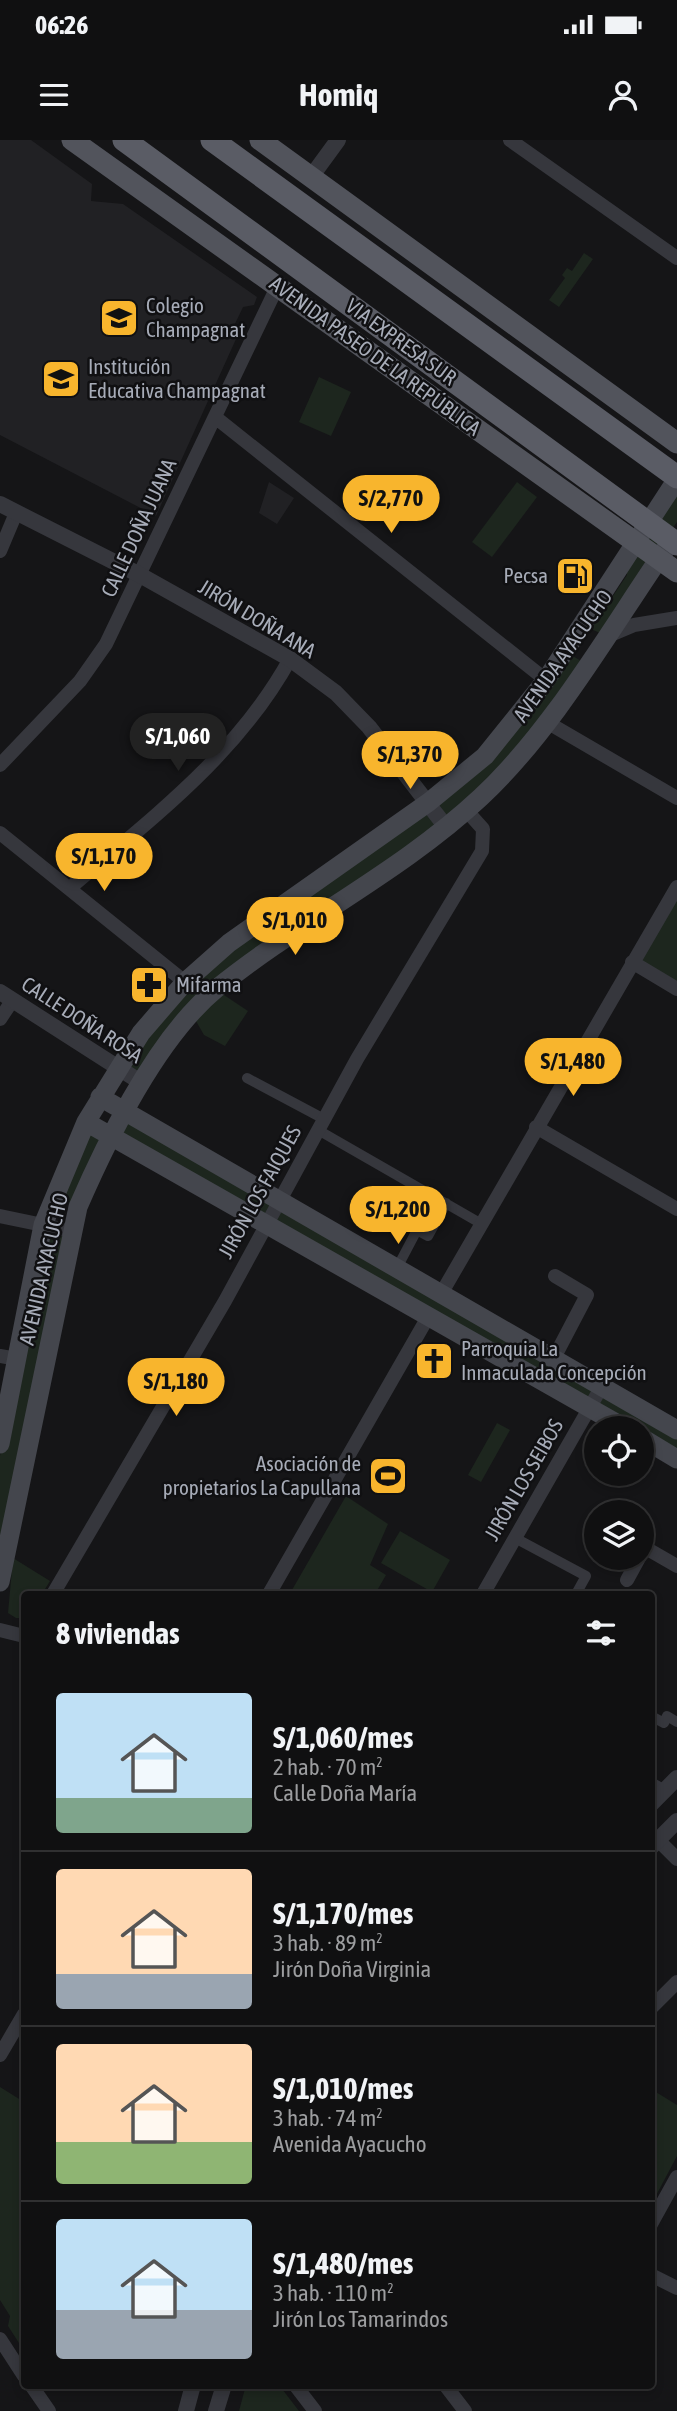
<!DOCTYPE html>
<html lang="es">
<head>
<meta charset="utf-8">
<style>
	body { margin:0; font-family:"Asap Condensed",sans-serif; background:#1e1e1f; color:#f1f3f6; height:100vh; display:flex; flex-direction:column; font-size:26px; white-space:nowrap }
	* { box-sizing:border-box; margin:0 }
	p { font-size:23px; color:#9c9d9f }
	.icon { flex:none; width:38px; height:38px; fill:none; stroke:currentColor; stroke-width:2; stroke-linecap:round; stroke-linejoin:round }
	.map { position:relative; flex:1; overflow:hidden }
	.side { position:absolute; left:21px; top:1451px; width:634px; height:798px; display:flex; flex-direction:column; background:#101011; border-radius:7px; box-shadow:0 4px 10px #0003,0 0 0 2px #303031 }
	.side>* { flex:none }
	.controls { position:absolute; left:584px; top:1276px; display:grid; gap:14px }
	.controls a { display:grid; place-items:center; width:70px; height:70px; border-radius:50%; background:#101011; box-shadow:0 4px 10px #0003,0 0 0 2px #303031; font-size:35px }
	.price { position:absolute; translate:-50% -60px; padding:0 16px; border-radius:24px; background:#f8b52d; color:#111; font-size:23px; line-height:46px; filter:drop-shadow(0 2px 4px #0008) }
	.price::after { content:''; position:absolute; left:50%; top:42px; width:21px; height:16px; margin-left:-10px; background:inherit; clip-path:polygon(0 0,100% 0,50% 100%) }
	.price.active { background:#222; color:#fff }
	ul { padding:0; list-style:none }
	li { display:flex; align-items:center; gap:21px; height:175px; padding:0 35px }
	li+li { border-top:2px solid #303031 }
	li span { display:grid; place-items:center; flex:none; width:196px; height:140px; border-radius:7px; color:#555 }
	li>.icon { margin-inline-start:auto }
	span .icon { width:84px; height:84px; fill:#fffc; stroke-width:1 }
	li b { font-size:30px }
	h2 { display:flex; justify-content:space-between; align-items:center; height:84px; padding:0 35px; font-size:30px }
	.status { display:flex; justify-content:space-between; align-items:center; height:49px; padding:0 35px; background:#101011; direction:ltr }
	.status svg { height:19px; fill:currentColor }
	header { display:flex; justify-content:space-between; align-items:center; height:91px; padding:0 35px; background:#101011; font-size:32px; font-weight:700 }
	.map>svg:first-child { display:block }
	.built { fill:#212124 }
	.green { fill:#1d261e }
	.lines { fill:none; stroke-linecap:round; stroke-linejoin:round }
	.pedestrian { stroke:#36373d; stroke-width:10 }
	.minor { stroke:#36373d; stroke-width:14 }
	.tertiary { stroke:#36373d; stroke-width:16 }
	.secondary { stroke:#44464d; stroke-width:19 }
	.primary { stroke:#52545c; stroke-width:21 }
	.trunk { stroke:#5a5c65; stroke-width:23 }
	.labels { text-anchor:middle; stroke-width:5; stroke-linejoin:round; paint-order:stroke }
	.poi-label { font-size:21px; fill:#a7acb8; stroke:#101012; text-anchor:start }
	.street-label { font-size:21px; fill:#a7acb8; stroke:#101012 }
</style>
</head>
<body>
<div class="status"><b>06:26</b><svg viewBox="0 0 49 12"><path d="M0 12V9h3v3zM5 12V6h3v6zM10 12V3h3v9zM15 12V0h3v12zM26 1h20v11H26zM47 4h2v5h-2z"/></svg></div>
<header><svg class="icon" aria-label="menu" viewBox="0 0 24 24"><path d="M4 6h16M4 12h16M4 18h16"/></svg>Homiq<svg class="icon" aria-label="person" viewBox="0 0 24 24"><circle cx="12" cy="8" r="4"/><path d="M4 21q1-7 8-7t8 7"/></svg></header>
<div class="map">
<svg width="677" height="2271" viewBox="0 0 677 2271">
	<rect width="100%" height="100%" fill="#151517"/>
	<path class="built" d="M0,0H31L92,44L91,61L123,64L257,157L254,165L243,167L233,188L236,199L156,376L0,295Z
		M269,342L294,358L277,384L259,373Z"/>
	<path class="green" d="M584,113L593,119L559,167L549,160L565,138L562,135L567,128L572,131Z
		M319,237L351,252L331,296L299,282Z
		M517,342L537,357L492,417L472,402Z
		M677,349V382L600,493L591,489L627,435V425Z
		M568,513L581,521L516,610L441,683L443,671L440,666L433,665Z
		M425,672L436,678L433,690L317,775L301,756Z
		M677,758V843L640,821Z
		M272,775L285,792L141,936L124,926L188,844Z
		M221,853L248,871L225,906L204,895L196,881Z
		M126,976L276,1060L265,1079L115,995Z
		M87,982L113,996L80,1067L52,1058Z
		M280,1064L597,1248L588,1262L271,1084Z
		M45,1087L67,1094L0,1420V1316Z
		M605,1252L677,1294V1314L642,1294V1288H632L595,1267Z
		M497,1283L510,1290L481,1342L468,1335Z
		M346,1356L388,1384L370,1425L386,1435L375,1454H299L292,1450Z
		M400,1391L450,1420L432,1452L381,1423Z
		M13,1418L50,1441L42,1454H24V1478H16L8,1473Z
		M0,1947L24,1962V2202L19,2203L8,2186L10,2176L0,2160Z
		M651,1949L677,1965V2016L651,2065Z
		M246,2245H279L299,2271H239Z"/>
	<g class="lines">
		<path class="pedestrian" d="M247,938L324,979
			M318,990L480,1083
			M397,1128L417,1090L428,1096L446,1063
			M515,1398L586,1436L576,1454
			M651,1576L664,1583L667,1576L677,1582
			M651,1642L665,1650"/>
		<path class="minor" d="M510,0L677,118
			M215,277L546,540
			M0,411L16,373
			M608,496L634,485L677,478
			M545,581L677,658
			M0,625L80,541L106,504L278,145
			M0,693L185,842
			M70,748C152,678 237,615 290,519
			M632,822L677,849
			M0,879L12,861
			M536,987L677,1069
			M0,1076L72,1091
			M441,1154L677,747
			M0,1216L17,1219
			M554,1218L587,1155L555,1136
			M642,1411L644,1407L677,1426
			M627,1440L639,1418
			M53,1454L225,1161L357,919L482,711L483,689L466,670
			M269,1454L428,1177
			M483,1454L602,1246
			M0,1490L24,1496
			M658,1700L677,1719
			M651,1868L677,1842
			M0,1915L24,1874
			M651,2084L677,2037
			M651,2135L677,2148
			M0,2199L24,2236
			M31,2245L49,2271
			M295,2245L315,2271
			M445,2245L465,2271"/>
		<path class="tertiary" d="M311,37L338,0
			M0,364L140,435L290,519L336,553L369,587L446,687
			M0,852L142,943
			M651,1664L677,1638
			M651,1707L677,1681
			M186,2271L193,2245
			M216,2271L224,2245"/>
		<path class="secondary" d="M100,957L677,1290
			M86,982L625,1288
			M642,1298L677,1319
			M0,1304L43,1085L86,982L141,893L185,842L229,803L429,662L485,616L546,540L677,339
			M0,1442L78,1067C108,998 158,897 216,849C301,780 401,732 481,657C553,590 611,488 667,407"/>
		<path class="primary" d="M72,0L677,432
			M260,0L677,303"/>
		<path class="trunk" d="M124,0L677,404
			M212,0L677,337"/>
	</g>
	<defs>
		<symbol id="school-square" viewBox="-11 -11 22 22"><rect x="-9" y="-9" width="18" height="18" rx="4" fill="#f8b52d" stroke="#101012"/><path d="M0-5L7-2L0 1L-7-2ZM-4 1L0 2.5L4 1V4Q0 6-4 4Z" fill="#111"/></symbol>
		<symbol id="fuel-square" viewBox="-11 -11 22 22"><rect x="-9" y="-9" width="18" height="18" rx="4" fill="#f8b52d" stroke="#101012"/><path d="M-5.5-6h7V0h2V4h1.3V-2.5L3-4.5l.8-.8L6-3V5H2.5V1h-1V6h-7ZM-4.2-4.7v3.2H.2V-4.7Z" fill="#111"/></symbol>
		<symbol id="pharmacy-square" viewBox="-11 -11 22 22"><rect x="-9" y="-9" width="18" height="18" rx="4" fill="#f8b52d" stroke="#101012"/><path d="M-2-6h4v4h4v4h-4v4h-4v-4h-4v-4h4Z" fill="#111"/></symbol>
		<symbol id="church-square" viewBox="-11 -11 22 22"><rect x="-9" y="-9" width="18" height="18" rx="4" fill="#f8b52d" stroke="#101012"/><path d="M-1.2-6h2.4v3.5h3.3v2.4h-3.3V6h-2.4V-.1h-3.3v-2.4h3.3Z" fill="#111"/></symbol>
		<symbol id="stadium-square" viewBox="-11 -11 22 22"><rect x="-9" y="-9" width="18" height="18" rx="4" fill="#f8b52d" stroke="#101012"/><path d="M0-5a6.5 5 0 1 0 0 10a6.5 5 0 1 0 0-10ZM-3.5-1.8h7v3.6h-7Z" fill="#111"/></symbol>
	</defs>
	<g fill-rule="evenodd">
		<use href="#school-square" x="97" y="156" width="44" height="44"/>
		<use href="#school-square" x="39" y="217" width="44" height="44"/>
		<use href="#fuel-square" x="553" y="414" width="44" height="44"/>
		<use href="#pharmacy-square" x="127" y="823" width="44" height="44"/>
		<use href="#church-square" x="412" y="1199" width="44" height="44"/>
		<use href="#stadium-square" x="366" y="1314" width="44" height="44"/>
	</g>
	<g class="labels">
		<g class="poi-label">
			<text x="146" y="173">Colegio<tspan x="146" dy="24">Champagnat</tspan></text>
			<text x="88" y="234">Institución<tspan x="88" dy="24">Educativa Champagnat</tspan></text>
			<text x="548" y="443" text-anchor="end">Pecsa</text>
			<text x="176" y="852">Mifarma</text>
			<text x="461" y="1216">Parroquia La<tspan x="461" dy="24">Inmaculada Concepción</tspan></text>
			<text x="361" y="1331" text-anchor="end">Asociación de<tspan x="361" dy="24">propietarios La Capullana</tspan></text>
		</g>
		<g class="street-label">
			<text transform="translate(401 202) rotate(36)" y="7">VIA EXPRESA SUR</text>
			<text transform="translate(375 216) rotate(36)" y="7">AVENIDA PASEO DE LA REPÚBLICA</text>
			<text transform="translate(139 388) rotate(-65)" y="7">CALLE DOÑA JUANA</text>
			<text transform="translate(257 479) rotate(31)" y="7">JIRÓN DOÑA ANA</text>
			<text transform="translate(563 516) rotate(-55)" y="7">AVENIDA AYACUCHO</text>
			<text transform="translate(82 880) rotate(33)" y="7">CALLE DOÑA ROSA</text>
			<text transform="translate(260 1052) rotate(-61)" y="7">JIRÓN LOS FAIQUES</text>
			<text transform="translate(44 1129) rotate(-77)" y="7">AVENIDA AYACUCHO</text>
			<text transform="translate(524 1340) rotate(-60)" y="7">JIRÓN LOS SEIBOS</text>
		</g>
	</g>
</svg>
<div class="controls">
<a><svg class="icon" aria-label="locate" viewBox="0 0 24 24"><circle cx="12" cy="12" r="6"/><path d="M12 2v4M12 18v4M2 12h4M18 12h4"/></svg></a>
<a><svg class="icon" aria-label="layers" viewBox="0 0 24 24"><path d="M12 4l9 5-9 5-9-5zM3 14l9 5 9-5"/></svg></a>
</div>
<b class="price" style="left:391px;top:395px">S/2,770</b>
<b class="price active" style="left:178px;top:633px">S/1,060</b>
<b class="price" style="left:410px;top:651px">S/1,370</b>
<b class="price" style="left:104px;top:753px">S/1,170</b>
<b class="price" style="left:295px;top:817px">S/1,010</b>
<b class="price" style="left:573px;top:958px">S/1,480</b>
<b class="price" style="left:398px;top:1106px">S/1,200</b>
<b class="price" style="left:176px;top:1278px">S/1,180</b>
<section class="side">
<h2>8 viviendas<svg class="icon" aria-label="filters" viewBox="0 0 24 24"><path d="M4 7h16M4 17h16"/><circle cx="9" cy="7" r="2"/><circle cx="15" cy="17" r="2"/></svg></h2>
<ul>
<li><span style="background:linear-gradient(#bfe0f5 75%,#7fa58c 0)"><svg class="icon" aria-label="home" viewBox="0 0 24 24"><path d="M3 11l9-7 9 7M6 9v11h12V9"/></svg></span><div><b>S/1,060/mes</b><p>2 hab. · 70 m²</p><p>Calle Doña María</p></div></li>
<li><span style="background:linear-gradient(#ffd9b3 75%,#9aa5b1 0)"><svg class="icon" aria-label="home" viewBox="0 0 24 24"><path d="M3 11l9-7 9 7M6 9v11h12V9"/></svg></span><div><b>S/1,170/mes</b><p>3 hab. · 89 m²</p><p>Jirón Doña Virginia</p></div></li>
<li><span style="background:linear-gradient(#ffd9b3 70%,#8fb573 0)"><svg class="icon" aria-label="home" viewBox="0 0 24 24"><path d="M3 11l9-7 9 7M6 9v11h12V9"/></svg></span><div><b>S/1,010/mes</b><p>3 hab. · 74 m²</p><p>Avenida Ayacucho</p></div></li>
<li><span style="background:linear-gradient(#bfe0f5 65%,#9aa5b1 0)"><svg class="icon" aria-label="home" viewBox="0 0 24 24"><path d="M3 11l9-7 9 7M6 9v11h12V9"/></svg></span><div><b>S/1,480/mes</b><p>3 hab. · 110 m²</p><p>Jirón Los Tamarindos</p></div></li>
</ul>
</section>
</div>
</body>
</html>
